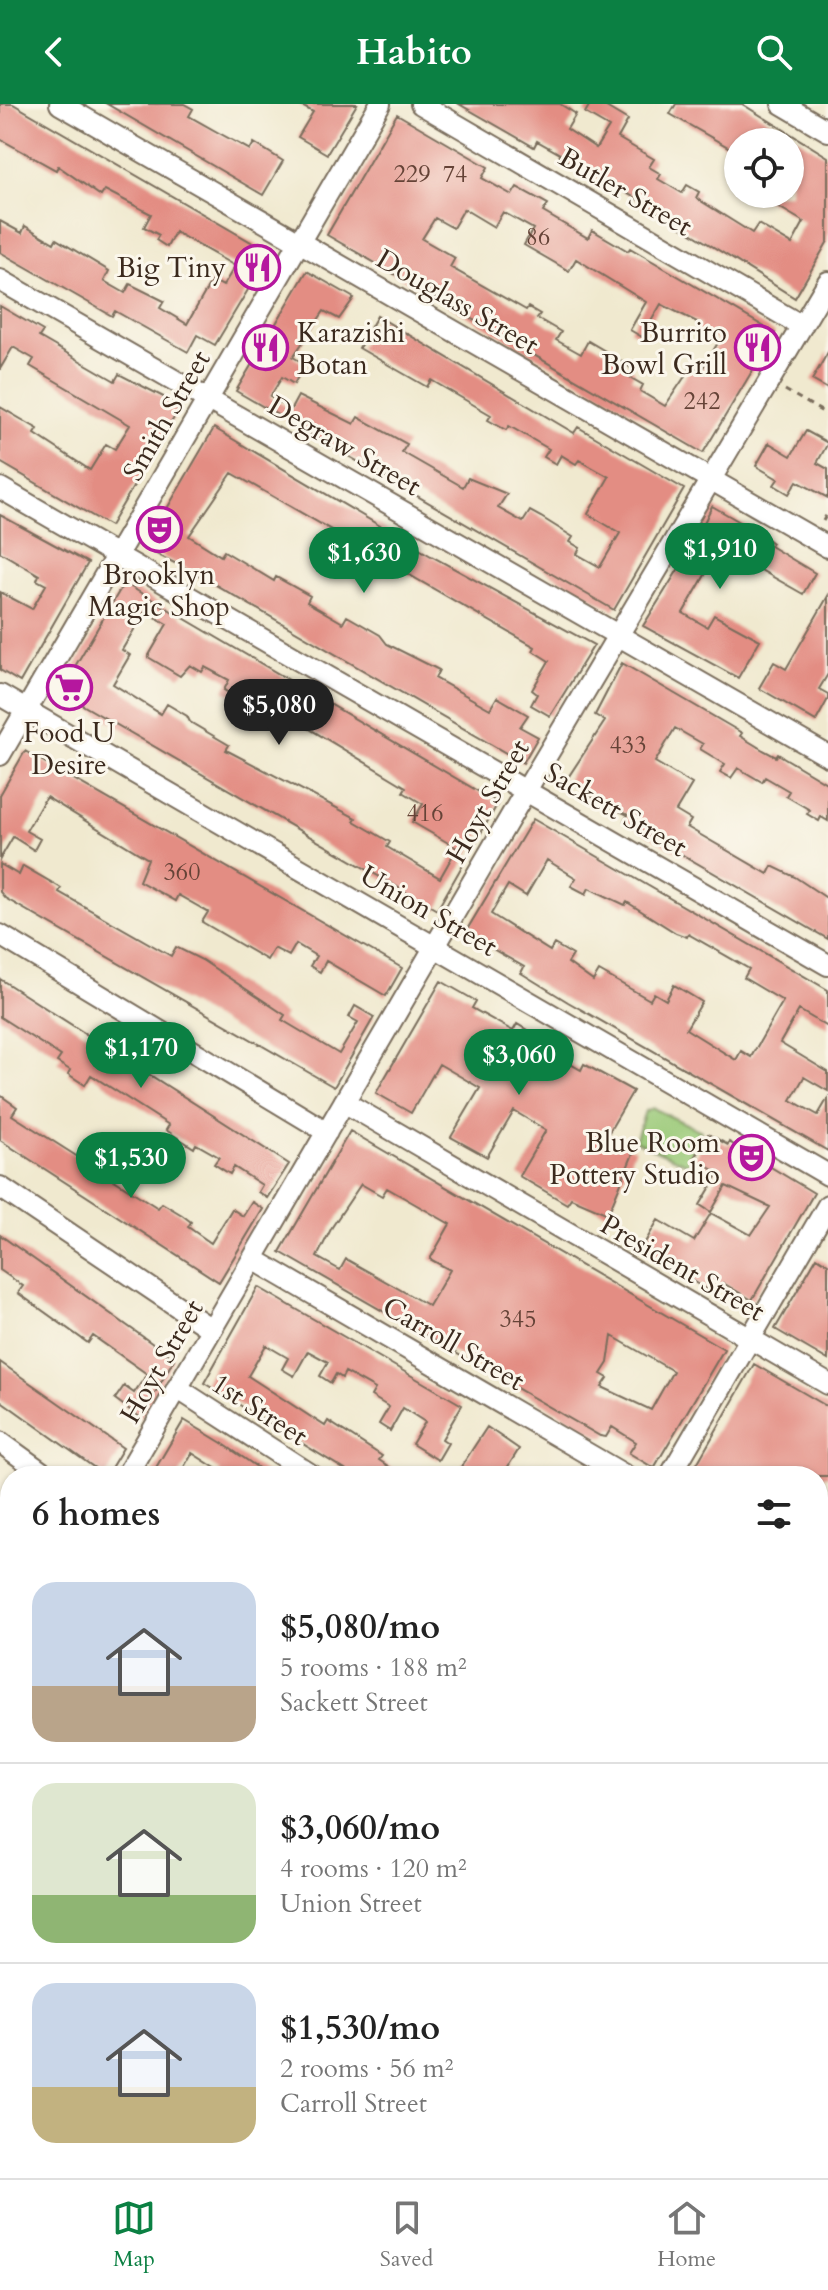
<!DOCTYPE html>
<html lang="en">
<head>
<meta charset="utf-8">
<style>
	body { margin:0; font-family:Cardo,serif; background:#f6f6f6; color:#222; height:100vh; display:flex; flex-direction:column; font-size:30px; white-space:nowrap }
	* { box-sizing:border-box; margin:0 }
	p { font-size:26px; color:#767676 }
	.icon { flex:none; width:44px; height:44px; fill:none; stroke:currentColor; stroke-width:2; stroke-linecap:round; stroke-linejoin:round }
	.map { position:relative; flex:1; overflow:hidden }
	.panel { position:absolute; left:0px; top:1362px; width:828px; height:712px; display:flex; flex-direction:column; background:#fff; border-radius:32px 32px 0 0; box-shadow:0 2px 6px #0004 }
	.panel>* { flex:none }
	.buttons { position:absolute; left:724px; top:24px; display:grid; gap:16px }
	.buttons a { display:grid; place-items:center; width:80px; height:80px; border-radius:50%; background:#fff; box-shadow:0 2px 6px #0004; font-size:40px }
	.price { position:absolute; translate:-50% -68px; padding:0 18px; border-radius:28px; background:#0b8043; color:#fff; font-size:26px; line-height:52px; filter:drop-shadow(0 2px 4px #0008) }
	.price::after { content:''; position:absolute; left:50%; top:48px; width:24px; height:18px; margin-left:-12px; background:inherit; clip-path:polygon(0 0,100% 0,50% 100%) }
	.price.on { background:#222; color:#fff }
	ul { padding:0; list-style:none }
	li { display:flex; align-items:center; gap:24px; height:200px; padding:0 32px }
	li+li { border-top:2px solid #e0e0e0 }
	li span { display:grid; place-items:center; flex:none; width:224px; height:160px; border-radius:24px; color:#555 }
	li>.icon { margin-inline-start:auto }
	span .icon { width:96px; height:96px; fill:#fffc; stroke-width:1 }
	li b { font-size:34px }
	h2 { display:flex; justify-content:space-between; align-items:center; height:96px; padding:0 32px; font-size:34px }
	header { display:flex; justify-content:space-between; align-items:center; height:104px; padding:0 32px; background:#0b8043; color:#fff; font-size:36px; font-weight:600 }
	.tab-bar { display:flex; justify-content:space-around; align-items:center; height:112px; border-top:2px solid #e0e0e0; background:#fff; font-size:22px; color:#767676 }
	.tab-bar a { display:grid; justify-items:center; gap:4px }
	.tab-bar .on { color:#0b8043 }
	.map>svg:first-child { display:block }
	.green { fill:#9ac977; stroke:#6a7a4a; stroke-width:2 }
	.water { fill:#58a4d0; stroke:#4a6777; stroke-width:2 }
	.building { fill:#e38d83; fill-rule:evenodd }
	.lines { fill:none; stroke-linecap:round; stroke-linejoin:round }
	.minor-casing { stroke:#7a6d5c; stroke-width:24 }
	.path { stroke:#7a6d5c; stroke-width:3; stroke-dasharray:6 6; stroke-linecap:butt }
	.minor { stroke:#fff; stroke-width:20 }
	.labels { text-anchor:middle; stroke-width:6; stroke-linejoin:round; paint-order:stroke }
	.number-label { font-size:24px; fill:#654337 }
	.street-label { font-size:28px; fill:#3b2a1e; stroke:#fbf7ec }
	.poi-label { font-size:28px; fill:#3b2a1e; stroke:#fbf7ec; text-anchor:end }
</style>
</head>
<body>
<header><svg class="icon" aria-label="back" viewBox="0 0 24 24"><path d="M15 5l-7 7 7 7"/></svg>Habito<svg class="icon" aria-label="search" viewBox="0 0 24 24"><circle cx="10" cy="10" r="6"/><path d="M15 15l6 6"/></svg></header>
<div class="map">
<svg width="828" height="2074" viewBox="0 0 828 2074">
	<rect width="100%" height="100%" fill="#fbf7ec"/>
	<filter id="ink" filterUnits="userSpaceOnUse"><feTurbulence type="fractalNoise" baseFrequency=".0125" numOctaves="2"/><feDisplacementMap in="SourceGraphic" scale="16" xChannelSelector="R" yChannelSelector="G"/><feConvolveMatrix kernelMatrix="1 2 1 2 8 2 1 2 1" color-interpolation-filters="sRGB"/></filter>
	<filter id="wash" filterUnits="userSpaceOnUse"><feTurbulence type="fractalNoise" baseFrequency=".006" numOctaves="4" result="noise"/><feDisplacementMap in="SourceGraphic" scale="32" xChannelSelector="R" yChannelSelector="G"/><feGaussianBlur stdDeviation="1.8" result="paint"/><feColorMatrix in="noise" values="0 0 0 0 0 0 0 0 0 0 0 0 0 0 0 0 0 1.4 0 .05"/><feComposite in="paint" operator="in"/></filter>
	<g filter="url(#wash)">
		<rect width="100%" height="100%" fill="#f0e9cf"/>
		<path class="green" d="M653,1004L701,1027L687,1060L635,1037L645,1007Z
			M828,1549V1744L818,1758V1627Z"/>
		<path class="water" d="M828,1744V1859L818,1873V1758Z
			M0,1990H10V2042L0,2041Z
			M126,2064H390L424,2072L155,2074Z
			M601,2064H680L673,2074H594Z"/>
		<g id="blocks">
			<path class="building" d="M0,0H13L270,149L215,241L197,231L188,248L115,207L112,212L0,148V117L22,129L25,122L54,139L56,135L109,167L104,177L125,189L130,180L164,197L160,204L187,220L212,176L223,182L235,162L175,128L167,143L156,136L159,131L144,123L151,110L105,86L101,92L58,62L56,66L0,35Z
				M107,0H184L193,5L189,12L219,29L250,46L254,39L283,57L263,91Z
				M298,0H357L327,50L298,33L313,8Z
				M459,0H560L576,10L567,25L596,44L609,23L585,9L590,0H601L628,16L618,34L654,55L649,63L661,70L658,75L682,89L687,81L699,88L696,94L752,129L758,120L792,140L804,118L757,90H790V38H738L737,48L670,10L676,0H742L828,53V137L795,194L632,92L559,53L560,50L537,37L534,43Z
				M397,10L488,63L482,74L512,91L517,83L548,100L543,108L588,134L592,126L628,147L630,144L775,229L703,349L327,131ZM464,105L494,123L503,108L533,125L524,141L569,167L576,155L646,198L630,226L642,233L661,200L701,220L698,225L719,237L701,267L692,262L665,302L640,287L643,281L631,274L635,267L617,254L588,237L581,250L556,236L561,228L537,214L540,210L528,203L526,206L450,163L455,154L422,135L435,114L453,124Z
				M307,167L354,194L339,215L324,207L293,253L305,260L294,280L282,273L270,293L291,305L298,292L354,320L358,313L407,340L402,348L463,383L468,374L507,390L498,404L523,418L530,407L541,413L573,433L570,438L580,444L577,450L600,463L620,429L588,410L609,373L579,356L576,360L561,351L556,360L544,353L549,345L509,322L506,326L488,316L491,311L431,276L427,283L359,244L377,212L574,329L578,323L684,385L614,506L236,287Z
				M0,202L43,227L39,233L115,277L119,270L181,302L110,422L0,358V303L38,325L35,330L90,366L106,340L115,345L130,321L30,262L34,255L13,243L0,265Z
				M828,248V285L812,276Z
				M214,324L431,452L594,541L550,612L531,601L537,590L532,586L549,557L533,547L535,543L232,369L189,432L221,452L224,447L274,477L276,473L310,492L307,498L343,519L347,512L380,531L387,540L439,566L435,574L490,605L497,593L528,611L520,623L538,633L523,659L195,469L144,444Z
				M806,327L828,339L817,359L828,365V394L797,377L789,390L774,381L778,375L756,362L769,339L791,352Z
				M712,402L761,430L772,439L770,442L815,469L803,490L745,457L740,466L716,452L683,509L707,523L714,511L760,536L738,574L643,522L694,440Z
				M0,411L88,459L20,578L0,566V488L32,505L46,481L37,476L39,471L0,448Z
				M124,479L498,699L437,806L60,588ZM145,507L167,520L148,553L180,572L190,561L202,568L205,563L229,576L224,586L234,592L240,583L406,683L403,688L423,700L412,718L457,744L440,774L387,743L390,738L354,717L356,714L226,646L229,641L190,618L187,612L167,600L161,610L113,580L130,551L122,546Z
				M828,492V570L819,585L828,590V595L816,617L759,584L774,558L786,565Z
				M622,559L742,629L740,632L763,646L776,653L778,650L828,680V717L821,713L819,717L807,710L810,706L786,692L789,687L765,673L762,678L738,664L731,674L720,668L725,660L700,645L703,640L675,624L655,658L692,680L676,707L691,716L687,723L768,770L772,762L795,773L828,795V835L624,717L628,711L585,690L587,687L567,675L605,617L595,611Z
				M25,647L402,864L386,892L326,857L320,868L310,862L316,852L296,840L289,852L274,844L267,856L202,818L208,808L178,791L175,797L139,777L148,755L46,693L26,727L40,735L34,746L13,733L0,755V691Z
				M533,715L828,886V923L799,906L780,939L828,968V987L804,973L791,996L818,1011L828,994V1047L568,898L521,869L524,863L465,829ZM547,756L576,774L571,782L586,790L589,784L625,801L627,798L676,829L687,833L688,830L749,865L744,874L783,897L751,953L741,947L736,956L686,925L702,898L674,881L666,896L654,889L650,896L599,867L593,877L568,859L573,851L554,840L550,847L491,810L508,781L526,792Z
				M0,760L19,771L23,762L61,784L59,788L171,852L176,843L202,856L285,911L282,916L339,950L358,918L349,913L355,902L374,913L334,983L5,794L0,788Z
				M0,875L289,1060L267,1094L258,1088L262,1081L234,1063L230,1070L214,1060L219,1053L196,1040L194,1044L166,1026L169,1021L91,971L85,981L68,970L70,966L57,958L61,952L0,913Z
				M441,877L476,897L472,904L513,927L517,920L552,941L548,947L581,966L584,960L633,987L606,1033L635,1045L608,1110L571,1094L567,1100L519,1072L546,1026L514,1007L487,1053L451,1033L480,984L439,960L411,1009L376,989Z
				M0,991L17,1003L12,1011L158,1104L162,1099L182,1111L191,1118L188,1123L211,1139L232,1105L243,1112L252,1098L263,1105L219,1178L0,1036Z
				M350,1027L724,1245L654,1364L629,1349L636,1338L612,1323L606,1333L600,1332L280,1148ZM361,1080L382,1092L387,1084L450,1120L430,1155L450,1166L429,1202L346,1155L340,1166L317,1153L332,1123ZM612,1232L673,1267L651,1306L602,1283L608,1274L601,1270L608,1259Z
				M708,1030L728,1041L729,1038L814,1089L752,1196L723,1179L716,1191L677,1168L680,1163L643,1142L658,1116L694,1137L711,1109L751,1131L770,1103L726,1082L711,1108L700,1101L719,1069L694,1054Z
				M0,1131L174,1255L141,1314L115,1295L124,1282L134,1289L147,1270L93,1232L88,1239L18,1189L23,1182L0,1166Z
				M817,1153L828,1160V1256L775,1225Z
				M258,1183L462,1301L442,1335L448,1339L438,1356L412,1340L425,1318L403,1304L390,1327L379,1320L389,1303L371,1292L375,1285L345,1268L342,1274L336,1270L331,1279L320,1272L328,1258L308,1247L294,1272L282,1265L288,1254L266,1241L248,1272L325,1322L328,1317L382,1352L379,1356L403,1372H355L204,1279Z
				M0,1258L123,1344L106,1372L0,1296Z
				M754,1260L828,1303V1372H690Z
				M184,1316L222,1339L270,1372H217L220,1367L192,1349L179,1372H151Z
				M487,1323L519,1345L502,1372H455Z"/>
		</g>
	</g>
	<g filter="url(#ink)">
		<use href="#blocks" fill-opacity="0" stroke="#7a6d5c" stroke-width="2"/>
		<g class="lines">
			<defs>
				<path id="minor" d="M60,0L828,443
					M421,0L802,222
					M782,0L828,27
					M0,176L828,652
					M0,384L828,861
					M0,591L828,1071
					M0,651L380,0
					M0,831L327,1028
					M344,998L828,1280
					M0,1083L211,1225
					M253,1155L626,1372
					M177,1284L313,1372
					M0,1338L47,1372
					M126,1372L518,700L828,178
					M670,1372L828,1101
					M818,1483L828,1489
					M0,1589L10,1572
					M0,1781L10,1788
					M818,2019L828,2025
					M710,2064L724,2074"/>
			</defs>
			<use href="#minor" class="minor-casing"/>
			<path class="path" d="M785,286L828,311
				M823,417L828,408
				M818,1527L828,1533
				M818,1648L828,1636
				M828,1662L822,1694L828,1720
				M818,1746L828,1732"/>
			<use href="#minor" class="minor"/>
		</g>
	</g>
	<defs>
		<symbol id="restaurant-ring" viewBox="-11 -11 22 22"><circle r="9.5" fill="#fbf7ec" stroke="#b5179e" stroke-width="1.5"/><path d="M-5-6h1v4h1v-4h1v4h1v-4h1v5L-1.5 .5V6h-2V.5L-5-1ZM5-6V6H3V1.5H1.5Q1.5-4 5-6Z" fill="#b5179e"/></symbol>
		<symbol id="theatre-ring" viewBox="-11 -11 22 22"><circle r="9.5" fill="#fbf7ec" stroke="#b5179e" stroke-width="1.5"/><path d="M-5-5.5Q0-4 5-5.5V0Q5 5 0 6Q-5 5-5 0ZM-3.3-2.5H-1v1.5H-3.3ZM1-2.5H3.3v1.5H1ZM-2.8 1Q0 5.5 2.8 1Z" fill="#b5179e"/></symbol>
		<symbol id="supermarket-ring" viewBox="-11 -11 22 22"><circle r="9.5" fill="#fbf7ec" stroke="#b5179e" stroke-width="1.5"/><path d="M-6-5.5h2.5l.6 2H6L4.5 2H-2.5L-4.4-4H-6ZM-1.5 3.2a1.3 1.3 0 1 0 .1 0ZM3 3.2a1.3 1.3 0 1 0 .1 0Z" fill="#b5179e"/></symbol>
	</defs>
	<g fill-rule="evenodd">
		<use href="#restaurant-ring" x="232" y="138" width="51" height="51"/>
		<use href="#restaurant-ring" x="240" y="218" width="51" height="51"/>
		<use href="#restaurant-ring" x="732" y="218" width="51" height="51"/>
		<use href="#theatre-ring" x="134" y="400" width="51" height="51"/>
		<use href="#supermarket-ring" x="44" y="558" width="51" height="51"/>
		<use href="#theatre-ring" x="726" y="1028" width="51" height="51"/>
	</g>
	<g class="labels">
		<g class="number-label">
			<text x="412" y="78">229</text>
			<text x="455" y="78">74</text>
			<text x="538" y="141">86</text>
			<text x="702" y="305">242</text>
			<text x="628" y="649">433</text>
			<text x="425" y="717">416</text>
			<text x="182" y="776">360</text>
			<text x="518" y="1223">345</text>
		</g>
		<g class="street-label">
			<text transform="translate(626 87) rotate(30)" y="10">Butler Street</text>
			<text transform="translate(458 197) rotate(30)" y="10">Douglass Street</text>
			<text transform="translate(166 311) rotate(-60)" y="10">Smith Street</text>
			<text transform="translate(345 341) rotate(30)" y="10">Degraw Street</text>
			<text transform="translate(487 697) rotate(-60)" y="10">Hoyt Street</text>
			<text transform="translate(616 705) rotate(30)" y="10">Sackett Street</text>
			<text transform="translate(429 806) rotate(30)" y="10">Union Street</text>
			<text transform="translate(683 1163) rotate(30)" y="10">President Street</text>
			<text transform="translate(454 1239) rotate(30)" y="10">Carroll Street</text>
			<text transform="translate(161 1257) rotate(-60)" y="10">Hoyt Street</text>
			<text transform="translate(260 1305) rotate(33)" y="10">1st Street</text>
		</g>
		<g class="poi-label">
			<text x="226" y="173">Big Tiny</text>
			<text x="297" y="238" text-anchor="start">Karazishi<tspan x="297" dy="32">Botan</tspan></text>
			<text x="727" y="238">Burrito<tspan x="727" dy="32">Bowl Grill</tspan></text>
			<text x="159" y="480" text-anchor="middle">Brooklyn<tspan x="159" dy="32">Magic Shop</tspan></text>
			<text x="69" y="638" text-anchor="middle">Food U<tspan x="69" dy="32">Desire</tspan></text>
			<text x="720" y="1048">Blue Room<tspan x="720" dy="32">Pottery Studio</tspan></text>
		</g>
	</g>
</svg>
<div class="buttons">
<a><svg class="icon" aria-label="locate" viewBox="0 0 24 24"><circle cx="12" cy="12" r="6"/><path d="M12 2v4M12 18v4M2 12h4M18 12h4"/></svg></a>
</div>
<b class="price" style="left:720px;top:487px">$1,910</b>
<b class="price" style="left:364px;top:491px">$1,630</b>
<b class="price on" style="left:279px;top:643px">$5,080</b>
<b class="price" style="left:141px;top:986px">$1,170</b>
<b class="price" style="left:519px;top:993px">$3,060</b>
<b class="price" style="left:131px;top:1096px">$1,530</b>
<section class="panel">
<h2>6 homes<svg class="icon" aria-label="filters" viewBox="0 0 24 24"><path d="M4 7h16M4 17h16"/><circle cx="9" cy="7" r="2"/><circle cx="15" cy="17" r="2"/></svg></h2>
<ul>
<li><span style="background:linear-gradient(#c9d6e8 65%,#b9a48a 0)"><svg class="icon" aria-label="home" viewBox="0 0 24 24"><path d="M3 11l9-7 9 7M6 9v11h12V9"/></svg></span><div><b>$5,080/mo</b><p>5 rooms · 188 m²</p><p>Sackett Street</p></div></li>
<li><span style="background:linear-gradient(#dfe7d0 70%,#8fb573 0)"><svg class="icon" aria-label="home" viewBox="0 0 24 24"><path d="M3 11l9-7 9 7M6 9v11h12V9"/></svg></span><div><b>$3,060/mo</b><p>4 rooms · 120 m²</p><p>Union Street</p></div></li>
<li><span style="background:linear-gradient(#c9d6e8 65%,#c2b280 0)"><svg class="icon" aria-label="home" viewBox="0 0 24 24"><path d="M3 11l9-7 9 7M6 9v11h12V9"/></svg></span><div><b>$1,530/mo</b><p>2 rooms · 56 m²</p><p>Carroll Street</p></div></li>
</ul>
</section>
</div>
<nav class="tab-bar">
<a class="on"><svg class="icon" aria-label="map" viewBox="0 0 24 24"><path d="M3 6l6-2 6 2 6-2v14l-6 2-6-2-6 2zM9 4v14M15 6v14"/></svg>Map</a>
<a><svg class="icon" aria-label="saved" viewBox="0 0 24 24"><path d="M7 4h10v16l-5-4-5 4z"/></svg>Saved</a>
<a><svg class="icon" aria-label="home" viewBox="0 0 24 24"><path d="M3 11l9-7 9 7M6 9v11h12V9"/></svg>Home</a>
</nav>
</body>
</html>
